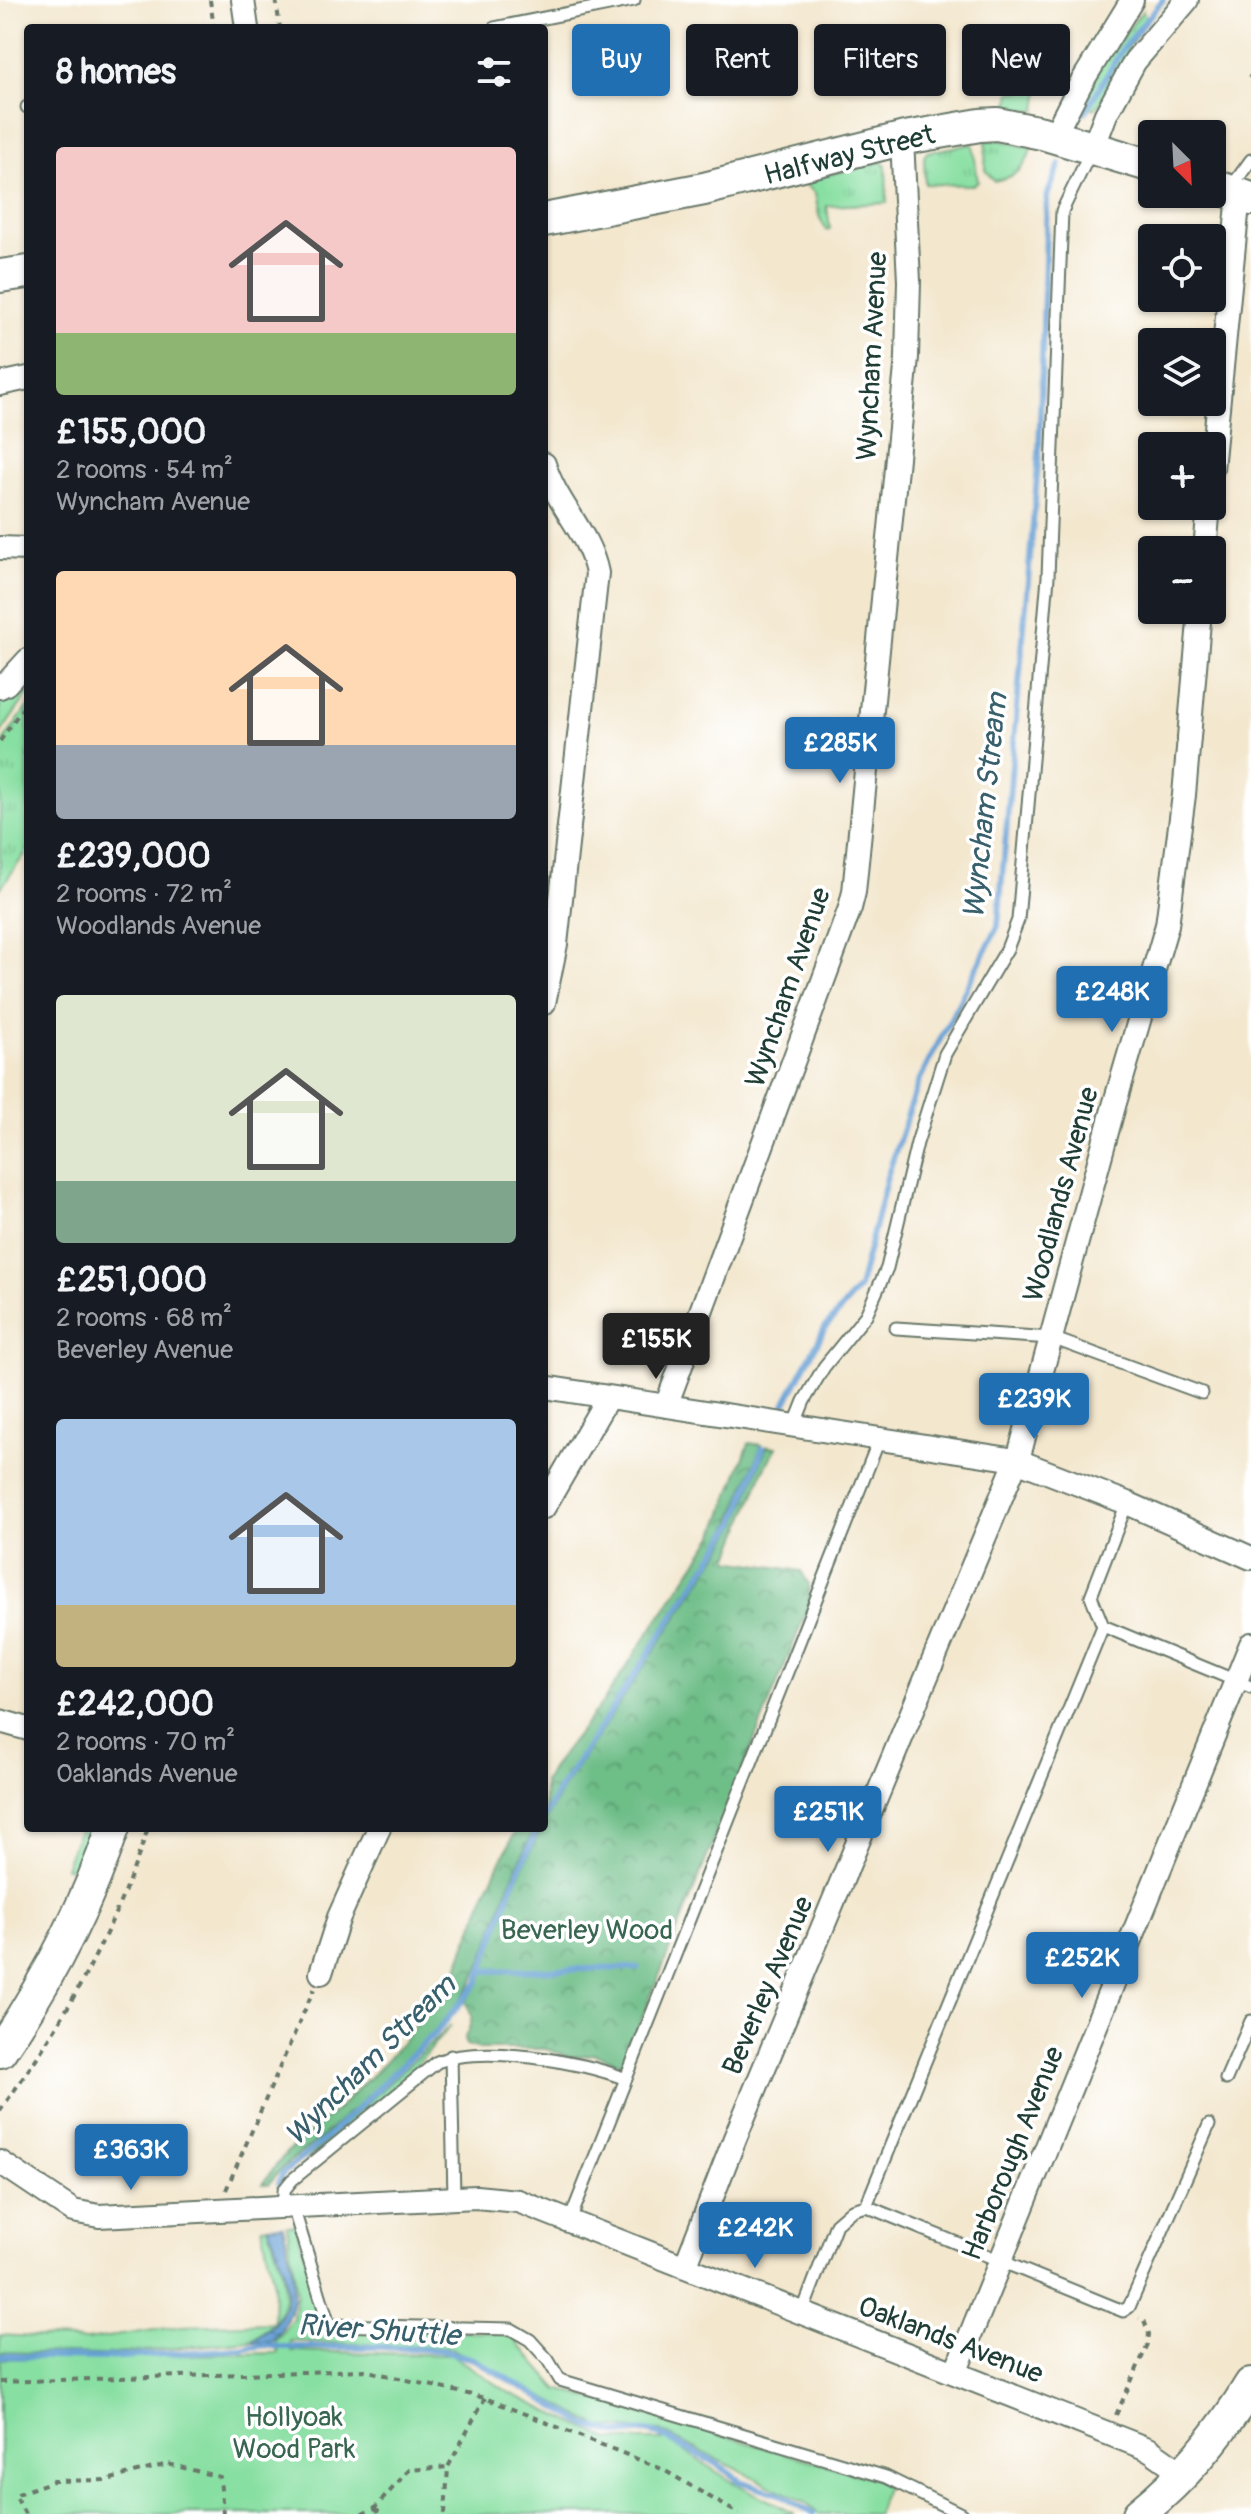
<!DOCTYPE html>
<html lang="en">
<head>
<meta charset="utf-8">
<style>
	body { margin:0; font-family:Pangolin,sans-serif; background:#20242c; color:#f1f3f6; height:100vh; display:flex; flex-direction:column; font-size:30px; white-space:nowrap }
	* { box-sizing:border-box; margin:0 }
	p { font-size:26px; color:#9ea1a6 }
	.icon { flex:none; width:44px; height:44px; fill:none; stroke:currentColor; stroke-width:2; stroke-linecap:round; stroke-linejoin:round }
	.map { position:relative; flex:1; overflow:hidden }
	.side { position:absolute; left:24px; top:24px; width:524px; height:1808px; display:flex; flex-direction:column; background:#171b24; border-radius:8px; box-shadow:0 2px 6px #0004 }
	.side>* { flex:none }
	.hud { position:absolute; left:572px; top:24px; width:558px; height:72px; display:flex; gap:16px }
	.needle { width:52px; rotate:156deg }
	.fabs { position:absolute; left:1138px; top:120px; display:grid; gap:16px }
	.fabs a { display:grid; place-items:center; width:88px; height:88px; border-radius:8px; background:#171b24; box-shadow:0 2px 6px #0004; font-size:40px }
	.price { position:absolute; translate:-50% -68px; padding:0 18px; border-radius:8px; background:#1f6fb2; color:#fff; font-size:26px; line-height:52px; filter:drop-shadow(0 2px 4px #0008) }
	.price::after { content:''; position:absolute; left:50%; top:48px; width:24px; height:18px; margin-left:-12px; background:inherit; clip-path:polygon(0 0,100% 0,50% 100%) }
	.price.current { background:#222; color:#fff }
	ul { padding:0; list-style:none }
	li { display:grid; align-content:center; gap:16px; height:424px; padding:0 32px }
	li span { display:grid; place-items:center; height:248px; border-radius:8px; color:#555 }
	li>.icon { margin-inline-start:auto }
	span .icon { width:144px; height:144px; fill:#fffc; stroke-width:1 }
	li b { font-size:34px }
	h2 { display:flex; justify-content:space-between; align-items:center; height:96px; padding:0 32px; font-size:34px }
	.pill { padding:0 28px; border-radius:8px; background:#171b24; box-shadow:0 2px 6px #0004; font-size:28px; line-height:72px }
	.pill.current { background:#1f6fb2; color:#fff }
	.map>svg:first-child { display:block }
	.grass { fill:url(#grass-tufts); stroke:#548e6b; stroke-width:2 }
	.forest { fill:url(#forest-crowns); stroke:#467e5e; stroke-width:2 }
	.green { fill:#88dfa2; stroke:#548e6b; stroke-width:2 }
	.water { fill:url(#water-ripples); stroke:#426e84; stroke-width:2 }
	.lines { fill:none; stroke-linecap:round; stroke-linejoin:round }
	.stream { stroke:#649ed3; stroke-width:6 }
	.lane-casing { stroke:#69786a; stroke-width:15 }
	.street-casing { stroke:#69786a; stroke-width:26 }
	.secondary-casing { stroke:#69786a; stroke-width:36 }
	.path { stroke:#69786a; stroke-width:4; stroke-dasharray:6 6; stroke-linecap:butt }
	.lane { stroke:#fff; stroke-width:11 }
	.street { stroke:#fff; stroke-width:22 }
	.secondary { stroke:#fff; stroke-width:32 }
	.labels { text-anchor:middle; stroke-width:7; stroke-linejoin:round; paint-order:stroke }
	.street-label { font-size:28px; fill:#1f3d34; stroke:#fff }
	.park-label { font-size:28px; fill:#396650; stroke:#fff }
	.water-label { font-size:30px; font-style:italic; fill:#375f6c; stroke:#fff }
</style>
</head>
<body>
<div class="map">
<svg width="1251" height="2514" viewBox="0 0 1251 2514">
	<defs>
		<pattern id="grass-tufts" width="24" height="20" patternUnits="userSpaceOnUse" patternTransform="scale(2)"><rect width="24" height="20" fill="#88dfa2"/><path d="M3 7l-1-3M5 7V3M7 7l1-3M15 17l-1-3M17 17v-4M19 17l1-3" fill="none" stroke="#75c08c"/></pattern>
		<pattern id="forest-crowns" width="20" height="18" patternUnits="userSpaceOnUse" patternTransform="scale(2)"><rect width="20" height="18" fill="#6ebe88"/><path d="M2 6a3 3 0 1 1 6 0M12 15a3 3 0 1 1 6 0" fill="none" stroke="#5a9c70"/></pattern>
		<pattern id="water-ripples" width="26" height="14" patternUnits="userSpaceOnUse" patternTransform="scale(2)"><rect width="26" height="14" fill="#649ed3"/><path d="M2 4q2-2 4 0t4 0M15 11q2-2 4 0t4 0" fill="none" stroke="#5282ac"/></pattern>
	</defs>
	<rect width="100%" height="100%" fill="#fff"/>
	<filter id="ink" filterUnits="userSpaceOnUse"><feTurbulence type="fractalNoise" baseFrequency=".0125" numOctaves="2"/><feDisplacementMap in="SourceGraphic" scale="16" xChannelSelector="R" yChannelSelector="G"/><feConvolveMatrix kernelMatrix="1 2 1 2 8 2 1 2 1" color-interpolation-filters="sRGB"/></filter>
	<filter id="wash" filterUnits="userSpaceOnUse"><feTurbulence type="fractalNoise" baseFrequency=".006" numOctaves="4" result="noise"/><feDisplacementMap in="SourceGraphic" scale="32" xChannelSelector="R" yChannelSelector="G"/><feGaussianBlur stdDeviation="1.8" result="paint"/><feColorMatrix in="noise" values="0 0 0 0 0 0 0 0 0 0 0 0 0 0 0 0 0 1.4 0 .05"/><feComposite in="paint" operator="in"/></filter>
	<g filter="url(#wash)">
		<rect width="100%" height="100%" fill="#f3e7ce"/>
		<path class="grass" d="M1143,10L1146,21L1127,51L1129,57L1100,103L1094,109L1084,102L1101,66Z
			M1000,140L1031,148C1026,169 1015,177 994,181L985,170L986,141Z
			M973,144L978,182L973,185L925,184L924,157L927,152Z
			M880,162L886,165L887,203L827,206L830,229L826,230L819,216L815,193L807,186V180Z
			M28,677V694L0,734V699L11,693Z
			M28,706V850L0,889V746Z
			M80,1828H101L83,1875L65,1867Z
			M451,2025L404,2079L333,2142L306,2161Z"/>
		<path class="forest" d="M749,1443L762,1445L725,1537L544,1812V1782L551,1769L602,1703L715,1534Z
			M767,1446L777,1447L763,1472L729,1560L801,1571L809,1584V1605L625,2060L619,2063L594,2054L573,2057L545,2049H480L466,2045L464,2040C471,2023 476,2018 465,2002L479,1982L508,1899L541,1828H544V1822L564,1787L726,1543L738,1522Z
			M517,1828H535C526,1848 515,1869 507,1890C492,1931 484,1972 455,2007C418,2052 372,2093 328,2132C309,2149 283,2162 269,2184H262L286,2153L342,2105L386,2061L456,1978L461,1958L487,1890Z"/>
		<path class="green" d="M1023,79H1041L1037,111L1009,108L1011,92H1023Z
			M287,2225H296L327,2329L509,2333L558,2389L887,2482L877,2514H818L806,2503L660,2431L600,2427L451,2348L290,2341L291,2351L452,2355L510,2393L610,2440H667L731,2481L795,2514H0V2359L278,2353L275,2342L293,2318L297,2293Z
			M268,2226C283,2275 303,2309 250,2341L104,2355L0,2352V2335L87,2340L181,2326L273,2323L274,2285L262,2227Z"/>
		<path class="water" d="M283,2225C292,2272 306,2302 272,2342H251C306,2310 285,2275 269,2226Z"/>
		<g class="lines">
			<path class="stream" d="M1085,112L1123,48L1163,0
				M784,1406L825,1328L859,1288L887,1177L919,1081L998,926L1039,454L1047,196L1060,164
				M544,1817L559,1790L735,1523L763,1448
				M482,1971L638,1968
				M278,2183L283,2173L328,2137L439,2029L478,1982L512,1886L538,1828
				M0,2356L106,2358L240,2349L265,2345L278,2347H381L440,2350L473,2359L589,2426L619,2434L647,2431L658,2434L717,2464L740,2481L779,2494L813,2514"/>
		</g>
	</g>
	<g filter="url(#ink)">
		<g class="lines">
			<defs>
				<path id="lane" d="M494,28L634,0
					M27,107H28
					M1230,189L1251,160
					M896,1328L1052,1338L1202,1393
					M794,1426L804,1401L824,1367L866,1315L887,1268L917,1143L945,1054L1007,949L1018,920L1048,577L1062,211L1092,149
					M1127,1503L1091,1596L1103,1626L866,2206L1123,2311L1129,2307L1209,2125
					M1103,1626L1251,1687
					M451,2056L454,2198
					M1226,2079L1251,2021
					M284,2207V2190L292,2180L437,2062C482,2044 581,2061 626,2079
					M293,2207L329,2325L511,2329L530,2340L548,2360L560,2380L886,2477L961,2514
					M570,2220L879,1440
					M802,2313L836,2224L852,2210L866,2206"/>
				<path id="street" d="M243,0L247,28
					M1054,136L1080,85L1132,0
					M1093,148L1106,114L1135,61L1187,0
					M0,384L28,378
					M544,464C556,504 589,532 597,573L556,944L544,1003
					M1212,469L1239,194
					M0,548L28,549
					M1205,550L1209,506
					M0,687L6,684L28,660
					M544,1387L1016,1460L1127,1503L1251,1558
					M666,1406L850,908L854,892L907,357L909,281L902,139
					M544,1507L608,1397
					M0,1721L28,1729
					M321,1973L339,1917L379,1828
					M0,2162L73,2211L99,2216L476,2197L518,2201L1150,2450L1184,2474
					M685,2267L735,2138L1020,1452L1114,1106L1167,925L1184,795L1200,610
					M955,2373L1251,1644"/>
				<path id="secondary" d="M1212,185L1251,199
					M544,220L704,189L905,138L980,125L997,124L1042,133L1152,166
					M0,276L28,272
					M0,2051C47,1982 86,1907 113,1828
					M1139,2514C1185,2477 1221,2434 1251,2384"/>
			</defs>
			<use href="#lane" class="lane-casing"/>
			<use href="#street" class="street-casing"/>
			<use href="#secondary" class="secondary-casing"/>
			<path class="path" d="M210,0L214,28
				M276,0L280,28
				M1249,75L1251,77
				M0,741L28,700
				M533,1828L541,1832
				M0,2111C15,2089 31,2067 45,2045C88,1977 123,1904 148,1828
				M226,2190L314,1989
				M0,2382L364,2370L485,2398L662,2469L739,2514
				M1116,2415L1148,2344L1149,2334L1144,2320L1139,2318
				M374,2509L383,2514
				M25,2514L15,2495L53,2481L107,2480L168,2464L220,2477L223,2514
				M362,2514L374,2509L409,2470L448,2467
				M445,2514L448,2467L485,2398"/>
			<use href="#lane" class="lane"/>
			<use href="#street" class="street"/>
			<use href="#secondary" class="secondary"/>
		</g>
	</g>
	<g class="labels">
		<g class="street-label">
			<text transform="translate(849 154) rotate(-14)" y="10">Halfway Street</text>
			<text transform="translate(871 356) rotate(-87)" y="10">Wyncham Avenue</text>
			<text transform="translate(787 987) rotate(-71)" y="10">Wyncham Avenue</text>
			<text transform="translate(1060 1194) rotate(-75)" y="10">Woodlands Avenue</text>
			<text transform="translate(767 1985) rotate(-67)" y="10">Beverley Avenue</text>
			<text transform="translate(1012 2153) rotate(-68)" y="10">Harborough Avenue</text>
			<text transform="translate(951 2339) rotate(21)" y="10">Oaklands Avenue</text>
		</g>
		<g class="park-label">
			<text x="587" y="1939">Beverley Wood</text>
			<text x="294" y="2426">Hollyoak<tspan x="294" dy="32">Wood Park</tspan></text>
		</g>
		<g class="water-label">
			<text transform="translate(985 806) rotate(-84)" y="10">Wyncham Stream</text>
			<text transform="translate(370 2060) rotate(-45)" y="10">Wyncham Stream</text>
			<text transform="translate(379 2330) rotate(4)" y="10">River Shuttle</text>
		</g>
	</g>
</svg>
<div class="fabs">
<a><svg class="needle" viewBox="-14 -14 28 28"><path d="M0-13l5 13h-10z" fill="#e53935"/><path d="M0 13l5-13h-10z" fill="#9ea1a6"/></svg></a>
<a><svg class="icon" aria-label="locate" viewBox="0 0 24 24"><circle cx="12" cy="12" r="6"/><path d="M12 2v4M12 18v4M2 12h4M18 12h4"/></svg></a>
<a><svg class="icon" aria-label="layers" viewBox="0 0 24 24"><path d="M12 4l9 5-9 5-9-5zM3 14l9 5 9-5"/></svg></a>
<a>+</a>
<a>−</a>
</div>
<b class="price" style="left:840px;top:785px">£285K</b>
<b class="price" style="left:1112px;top:1034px">£248K</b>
<b class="price current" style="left:656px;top:1381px">£155K</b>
<b class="price" style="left:1034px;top:1441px">£239K</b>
<b class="price" style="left:828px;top:1854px">£251K</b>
<b class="price" style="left:1082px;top:2000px">£252K</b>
<b class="price" style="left:131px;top:2192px">£363K</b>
<b class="price" style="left:755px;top:2270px">£242K</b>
<div class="hud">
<a class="pill current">Buy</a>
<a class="pill">Rent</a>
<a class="pill">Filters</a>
<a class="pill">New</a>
</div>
<section class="side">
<h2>8 homes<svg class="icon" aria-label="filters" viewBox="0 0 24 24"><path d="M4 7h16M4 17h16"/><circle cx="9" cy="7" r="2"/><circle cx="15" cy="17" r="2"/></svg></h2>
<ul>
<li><span style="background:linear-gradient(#f6c9c9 75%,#8fb573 0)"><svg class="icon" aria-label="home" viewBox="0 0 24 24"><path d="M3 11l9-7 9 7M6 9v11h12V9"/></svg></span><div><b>£155,000</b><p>2 rooms · 54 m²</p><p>Wyncham Avenue</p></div></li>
<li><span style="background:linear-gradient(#ffd9b3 70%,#9aa5b1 0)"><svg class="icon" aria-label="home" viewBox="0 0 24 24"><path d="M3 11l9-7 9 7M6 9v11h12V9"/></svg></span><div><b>£239,000</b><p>2 rooms · 72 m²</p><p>Woodlands Avenue</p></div></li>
<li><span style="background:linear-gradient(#dfe7d0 75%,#7fa58c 0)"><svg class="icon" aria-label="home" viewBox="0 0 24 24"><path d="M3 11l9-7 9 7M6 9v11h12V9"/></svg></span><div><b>£251,000</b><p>2 rooms · 68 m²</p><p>Beverley Avenue</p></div></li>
<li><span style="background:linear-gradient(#a9c7e8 75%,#c2b280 0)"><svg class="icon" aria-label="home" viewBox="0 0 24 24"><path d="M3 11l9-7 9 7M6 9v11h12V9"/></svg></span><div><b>£242,000</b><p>2 rooms · 70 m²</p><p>Oaklands Avenue</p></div></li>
</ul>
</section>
</div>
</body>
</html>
